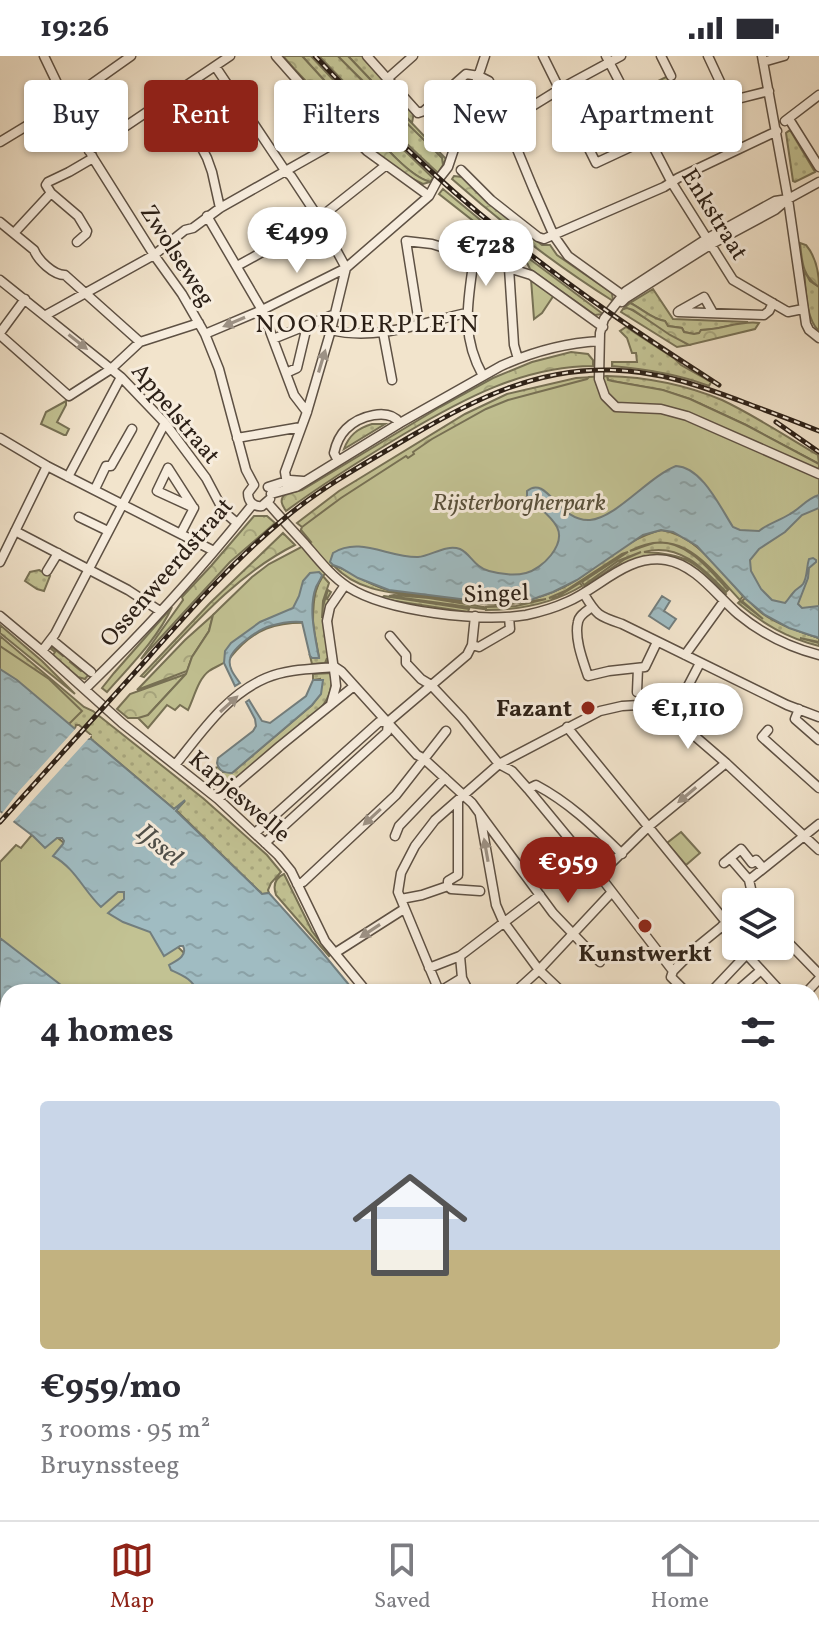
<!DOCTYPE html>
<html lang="en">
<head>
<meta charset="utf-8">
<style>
	body { margin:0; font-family:Vollkorn,serif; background:#f7f7f7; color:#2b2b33; height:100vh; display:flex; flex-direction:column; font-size:30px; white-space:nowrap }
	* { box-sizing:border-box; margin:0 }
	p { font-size:26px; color:#7c7c81 }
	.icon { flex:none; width:44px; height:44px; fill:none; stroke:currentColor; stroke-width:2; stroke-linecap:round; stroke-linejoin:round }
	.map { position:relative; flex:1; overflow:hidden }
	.side { position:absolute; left:0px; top:928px; width:820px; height:536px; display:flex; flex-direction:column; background:#fff; border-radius:24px 24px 0 0; box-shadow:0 2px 6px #0004 }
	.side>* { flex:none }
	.banner { position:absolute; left:24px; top:24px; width:772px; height:72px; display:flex; gap:16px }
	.buttons { position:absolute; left:722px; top:832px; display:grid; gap:16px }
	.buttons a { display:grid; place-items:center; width:72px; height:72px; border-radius:8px; background:#fff; box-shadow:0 2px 6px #0004; font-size:40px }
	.price { position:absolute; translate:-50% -68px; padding:0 18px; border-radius:28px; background:#fff; color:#222; font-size:26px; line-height:52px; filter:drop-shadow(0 2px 4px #0008) }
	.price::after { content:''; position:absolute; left:50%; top:48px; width:24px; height:18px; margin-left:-12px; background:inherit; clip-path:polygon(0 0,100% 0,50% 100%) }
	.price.on { background:#8f2418; color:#fff }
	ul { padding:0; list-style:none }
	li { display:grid; align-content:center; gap:16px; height:424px; padding:0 40px }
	li span { display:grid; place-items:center; height:248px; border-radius:8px; color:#555 }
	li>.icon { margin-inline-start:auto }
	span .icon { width:144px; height:144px; fill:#fffc; stroke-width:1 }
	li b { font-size:34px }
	h2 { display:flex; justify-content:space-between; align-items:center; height:96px; padding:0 40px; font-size:34px }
	.tag { padding:0 28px; border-radius:8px; background:#fff; box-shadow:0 2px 6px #0004; font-size:28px; line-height:72px }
	.tag.on { background:#8f2418; color:#fff }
	.status { display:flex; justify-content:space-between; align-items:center; height:56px; padding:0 40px; background:#fff; direction:ltr }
	.status svg { height:22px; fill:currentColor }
	.tabs { display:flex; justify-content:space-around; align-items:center; height:112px; border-top:2px solid #e1e1e2; background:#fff; font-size:22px; color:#7c7c81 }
	.tabs a { display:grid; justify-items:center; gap:4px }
	.tabs .on { color:#8f2418 }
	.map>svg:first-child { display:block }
	.grass { fill:url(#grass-dots); stroke:#777155; stroke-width:2 }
	.forest { fill:url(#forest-crowns); stroke:#777155; stroke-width:2 }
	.park { fill:#c2c293; stroke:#777155; stroke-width:2 }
	.water { fill:url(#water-ripples); stroke:#727e7e; stroke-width:2 }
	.pier { fill:#f2e4cc }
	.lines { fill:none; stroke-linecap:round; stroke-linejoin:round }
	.minor-casing { stroke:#5e5144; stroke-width:11 }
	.major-casing { stroke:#2c2017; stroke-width:13 }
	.minor { stroke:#f7edde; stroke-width:8 }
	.major { stroke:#e9c286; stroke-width:10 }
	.rail-casing { stroke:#2c2017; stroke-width:5 }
	.rail { stroke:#f7edde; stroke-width:2; stroke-dasharray:6; stroke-linecap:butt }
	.oneway { fill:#9c9184 }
	.poi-dot { fill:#8f2418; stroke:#f7edde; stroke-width:3 }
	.labels { text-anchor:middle; stroke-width:6; stroke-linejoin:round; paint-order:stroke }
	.street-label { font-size:24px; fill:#2c2017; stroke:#f7edde }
	.park-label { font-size:24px; font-style:italic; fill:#59513c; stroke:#f7edde }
	.poi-label { font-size:24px; font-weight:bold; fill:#2c2017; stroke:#f7edde; text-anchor:end }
	.neighbourhood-label { font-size:26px; letter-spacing:2px; fill:#2c2017; stroke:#f7edde }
	.water-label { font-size:26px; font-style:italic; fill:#4f4f4a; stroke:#f7edde }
</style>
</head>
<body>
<div class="status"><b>19:26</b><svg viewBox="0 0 49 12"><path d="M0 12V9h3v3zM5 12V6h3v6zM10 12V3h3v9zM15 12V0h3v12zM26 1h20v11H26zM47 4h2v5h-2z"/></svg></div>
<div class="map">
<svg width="819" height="1464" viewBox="0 0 819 1464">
	<defs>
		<pattern id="grass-dots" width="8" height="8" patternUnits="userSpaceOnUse" patternTransform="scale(2)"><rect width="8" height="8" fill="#c2c293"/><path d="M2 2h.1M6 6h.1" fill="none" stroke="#a7a67e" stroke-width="1.8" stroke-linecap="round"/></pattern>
		<pattern id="forest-crowns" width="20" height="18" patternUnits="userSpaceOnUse" patternTransform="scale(2)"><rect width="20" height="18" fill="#c2c293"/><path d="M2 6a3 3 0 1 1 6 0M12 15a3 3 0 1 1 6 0" fill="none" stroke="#a7a67e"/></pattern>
		<pattern id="water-ripples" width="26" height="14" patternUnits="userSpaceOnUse" patternTransform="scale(2)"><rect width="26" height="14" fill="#a0bcc2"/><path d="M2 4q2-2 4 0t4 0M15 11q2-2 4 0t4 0" fill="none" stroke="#8aa1a6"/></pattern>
	</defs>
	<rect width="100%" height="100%" fill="#f2e4cc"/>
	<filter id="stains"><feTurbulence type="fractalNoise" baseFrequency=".0025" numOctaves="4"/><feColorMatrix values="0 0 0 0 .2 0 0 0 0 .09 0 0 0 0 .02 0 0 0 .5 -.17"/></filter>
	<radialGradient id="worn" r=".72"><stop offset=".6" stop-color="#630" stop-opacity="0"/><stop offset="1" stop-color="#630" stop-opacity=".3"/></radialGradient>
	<path class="grass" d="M302,0H311L354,46L433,122L430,126C403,118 370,72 351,51L344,46Z
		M319,0H338L392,55L403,63L443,102V109L438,117L372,55Z
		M348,0H365L414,56L412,67Z
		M790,74L815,116L795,126L793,125L786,77Z
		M804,214L810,225L819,231V275C805,262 806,233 804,214Z
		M653,233L673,263L748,266L714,273L701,274L700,277L694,278L684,276L682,272L668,270L665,265C651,263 643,253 630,247Z
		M627,251L689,289L677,291L621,256L623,253Z
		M626,271L675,303L681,309L711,326L709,330C678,318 646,313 612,310V306H637L636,297H632L627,282L620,275Z
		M607,320C645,321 686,329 722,344C754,359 787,381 818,399L819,408L746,369L690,343L662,334L612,325L608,324Z
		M372,368H385L344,393C349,379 358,372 372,368Z
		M661,474C697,479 720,515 743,540L740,544C708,510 680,468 630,495C637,493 646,489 654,487C685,482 710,514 728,534L726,536C704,513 679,486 644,496C689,498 696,507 726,538L724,540L691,510L636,503L622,509L584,534L583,532L625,503L641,496L618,505L584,529L582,526L628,496L622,498L565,535L549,542L557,541L580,527L582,530C552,548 521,554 486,554V551L516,550L546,543C530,545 514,549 497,549C474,549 452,543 430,541C395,537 359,537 333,509C350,514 365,527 383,532C398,538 416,538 432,540C482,546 519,554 565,530C600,512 622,484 661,474Z
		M39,514L50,520L44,535L37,533L25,525L30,516Z
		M322,519L329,527L323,545L322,562L323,550L328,534L331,536L327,543L332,546L330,607H327V602L325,607L312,608L310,600L313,602L319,601C315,580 308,552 317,531C318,527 321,523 322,519Z
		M394,539L429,542L484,551V553L389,540Z
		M384,540L469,553L468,556L381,543Z
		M745,542C771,564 787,572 819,582V586L800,582L819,587V590C787,582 763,568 738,547L740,545L763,563L742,545Z
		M0,569L42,605L75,638L0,577Z
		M0,580L84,651L93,655L204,743L267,799L281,816L271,827L268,834L269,837L262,838L176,754L185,745L174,753L91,683V679L79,669H76L75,673L73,672L0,613Z
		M52,591L63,600L66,598L72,602L70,606L81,615L84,613L90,617L85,623L78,621L53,599L55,596L51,593Z
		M332,617C332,631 330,642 320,653L225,734L203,715L218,711L223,716H233L312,649L320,638V623L313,624V618Z
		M284,818L312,875L330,899L329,900L276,839C273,830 275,822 284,818Z
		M253,1456H302L312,1464H267Z
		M401,1456H498L502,1464H395Z
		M502,1456H550L560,1464H507Z
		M682,1456H793L819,1464H694Z"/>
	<path class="forest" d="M283,0H302L344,46L351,51C370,72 403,118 430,126L423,128C390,113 365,86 340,60C320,40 301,21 283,0Z
		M338,0H348L446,103L443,109L442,102C408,67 372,35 338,0Z
		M454,120L462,121L497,153L542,189H550L557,199L612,237L613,245C554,208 504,169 452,123Z
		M443,133L507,186L603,258L595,259L530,213L527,207L439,138Z
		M800,187L806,189C816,201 819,216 819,231C802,220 802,205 800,187Z
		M630,247C643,253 651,263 665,265L668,270L682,272L684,276L694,278L699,277L701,274C720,274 741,264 759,267L755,273L689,289L670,279L633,254L627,252L623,253Z
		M571,296L588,298L593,304V310C524,310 463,343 404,378C364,402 324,427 286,455C282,449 279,444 285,438L302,434L440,351L493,322L532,306Z
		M594,321L427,392L341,443L301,474L302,471L297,467L339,435L465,358L507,338L576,322Z
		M254,460H267L275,467L230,506L141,603L183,544L182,541L211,510Z
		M283,477L295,489C236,518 189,574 144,621L141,620L210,547Z
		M172,551C158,582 129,611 107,636L102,632L114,617Z
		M213,559L209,575L192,601L187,615L137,634L185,584Z
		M186,618L148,659L143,662H128L117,653L130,638Z"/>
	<path class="park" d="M668,20L681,47L718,30L723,42L670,67L652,28Z
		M531,223L554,239L542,257L534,263Z
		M607,320L608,324L612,325L663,334L690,343L746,369L819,408V582C800,575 780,570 763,558C736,538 695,473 662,474C633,475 601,508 578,523C530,554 490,547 437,540C421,538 404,538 388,534C368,529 352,515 333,509C314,526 313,542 313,567C276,565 254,572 230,602C225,608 216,610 209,615C198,623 194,642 188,654L180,649L175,654L167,649L148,672L138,662L148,659L186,618L192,601L209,575L213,559L219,553L252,521L269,508L311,486L301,474L302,471L341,442L406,400L408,402L414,398L413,396L432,383L486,353L508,344L587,323L589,321Z
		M66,345V349L57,366L69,373L66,379H64L41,368L46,356Z
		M0,590L49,623L82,655L65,672L0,620Z
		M41,768L122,835L223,936H8V1211L0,1201V806L16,789L21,792Z
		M681,776L700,797L686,809L667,787Z
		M819,1438V1464H746L758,1456H812Z"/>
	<path class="water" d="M676,410C702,411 720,451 733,471L740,474L759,475C769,467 779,465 790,458C801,452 806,443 819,439V452L802,459L785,476L759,493L750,504L751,515L761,533L772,544L785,547C788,544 790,540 793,537C795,533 800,532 803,528C808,520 806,512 809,503L813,502L816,504V506L809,512L808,522L798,548L802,552L819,550V582L789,572L765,559L746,543L697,490L673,476L661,474L643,479L577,524L553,536L528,545L511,546H484L389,534L358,522L341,512L333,509L330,506L333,497C360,480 389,502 418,501C431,500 446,488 460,493C471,498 474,511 489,515C500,518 514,520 526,517C542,513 566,489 557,471C551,459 536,450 527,440V435C547,418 558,466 590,464C616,462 648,421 676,410Z
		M319,516L322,519C321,523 318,527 316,531C308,552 315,580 319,602H312L310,600L302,566C292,565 280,567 270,570C259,573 232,592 230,603C228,612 235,620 240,627L235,630L224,607L225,595L231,587L260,566L293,552L299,540L303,525L310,517Z
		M662,540L670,545L664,555L676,563L669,573L649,560Z
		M0,613L17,624L87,683H91L174,753L185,744L176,755L262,838L269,837L321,895L355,936H198C192,923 184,920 171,914L169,909C176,905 188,900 183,890H180L164,900L150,876L123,866L108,857L124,843V836H118L101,851C84,835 75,812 53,800L63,788L64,785L62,782H57L45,792L33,780L0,755Z
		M313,624H323L321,638L312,649L232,717C224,717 219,715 217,707L218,702L253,675L256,670L255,663L246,646L249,644L262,665L270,667L306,640Z
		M0,882L70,936H8V1036L0,1039Z
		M812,1325L819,1329V1461L800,1460L793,1456H812Z
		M550,1456H682L694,1464H560Z"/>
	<path class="pier" d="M78,670L89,679H92L89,682L11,768L0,760L19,735Z"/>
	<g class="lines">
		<defs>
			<path id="minor" d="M44,0L93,102L154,199L182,238L205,278L219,313L246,414L254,429
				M276,0L306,34L367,95L429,140
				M367,0L418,57L424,55L466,18L479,20L489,25L533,132L554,180L568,200L625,241
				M543,0L596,107L729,45L769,35
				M606,0L672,127L733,224L788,256L803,253
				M661,0L671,20
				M708,0L729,45
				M762,0L788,143L806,268L809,274L819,282
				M763,6L784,0
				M215,10L286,116L291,120L320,164L346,212
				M387,23L413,0
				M174,39L207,102L212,116L220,152
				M789,63L819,111
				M785,65L819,39
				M505,67L560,33L621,0
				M0,86L66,46L131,0
				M89,95L230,0
				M461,114L491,144L538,181L544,183L664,131L678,122L777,75
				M788,143L775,145L706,183L626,235L604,263L600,277L599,323L605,340L616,351L661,353L687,360L819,418
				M207,160L262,254L294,339L307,356
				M0,166L34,194C38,204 53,219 65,219L140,286
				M14,177L51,137
				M77,186L86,178L87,175L78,160L51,137L46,129L48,126L69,116L93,102
				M474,202C468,246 460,279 483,320
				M237,210C254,201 271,191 288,181C302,173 317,168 327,156L385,110
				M509,212L514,289L518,303
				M0,224L121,321L165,367L206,422L224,456L237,467
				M622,246L626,242L710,189L775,154L788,143L819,126
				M679,255L704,241L713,257
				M678,256L764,259L769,255L773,247
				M46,259L154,199L175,182L185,174L193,172L220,152L351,78
				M419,267L406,185L432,188L531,219L603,271
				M331,274C376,285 422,267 466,257
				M383,276L392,324
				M0,277L25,243
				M205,278L262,254L346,212L429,140L437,125L448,111L485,0
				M0,279L69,340L111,313L140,286L199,267
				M273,283L335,258
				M286,317L297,312L307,270
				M0,382L47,410L214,495
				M237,382L301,371
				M338,405L334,397C336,388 340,379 346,373C359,360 388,351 400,367
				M168,412L157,435L194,452
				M168,412L193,451
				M68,421L121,321
				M254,429L248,437C248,446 254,451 262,450L270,443
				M268,431L290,424L303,425
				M95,433L106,410H111L132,373
				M288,433L285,416L307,356L331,274L346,212
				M271,438L296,431L400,367L501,310C532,296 565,287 599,285
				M268,447C280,461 292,474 305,488C318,503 331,520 348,531C387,556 480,566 526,559C540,556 554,552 567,546C600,532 627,498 666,504C696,509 716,539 738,558C762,578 789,591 819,599
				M79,461L108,475
				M15,475L128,534L160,555
				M181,477L194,452
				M0,506L47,410
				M47,515L58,497
				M584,538C597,560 599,560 622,568L787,649L819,661
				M592,551C587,555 579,559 578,566C574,582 583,605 588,620L609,615L645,611L657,586
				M0,560L42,595L122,667L218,743L278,799L291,815L325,885L367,936
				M390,580L406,599V607L421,623L431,629L462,662L499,708L512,715L528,733L599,819L673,915L671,921L676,926
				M52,584L91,616
				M472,589L479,591L510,573L509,561
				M42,595L55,578L165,367
				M685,599L724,545
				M335,611L341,615L417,699L423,702L472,747L553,857L600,906
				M85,633C144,576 201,513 253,448
				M637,636L638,612
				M331,648L336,630L335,621L327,565L330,551L345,529
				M799,653L795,663L819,684
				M668,661L688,630L700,607
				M567,671L726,866
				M768,674L762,681L819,732
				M175,709C201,677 226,639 266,622C287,613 312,613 335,611
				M528,733L536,729C570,747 595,772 622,798
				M218,743L280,690L354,630
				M480,759L496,849L503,865L539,914L562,936
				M255,777L379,666H388L467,599L472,589L475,560
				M395,780L399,770L445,722
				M265,787L387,676L388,667
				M730,802L749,824
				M724,807L741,793L752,807L756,804L763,812
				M599,819L648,771L726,707
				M749,824L819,768
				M749,824L754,846
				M297,828L303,826L396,739L446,675
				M448,830V825L458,819V744
				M401,843L422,839L448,830L451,833L480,835
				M722,870L736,887
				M780,878L819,918
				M739,890L781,936
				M335,897L404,853
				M460,900L462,922L469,936
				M429,912L460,900L540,839
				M673,915L698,890L736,859
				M676,926L686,936
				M439,935L398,836L401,817L415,790L435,764L499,708L600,655L622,650L639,649L646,650L668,661L690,676L726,707L819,794
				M439,936L462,922
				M515,936L539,914L612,836
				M711,936L746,899
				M736,936L760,915
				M807,936L819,923
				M812,969L819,975
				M812,1010L819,1000
				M812,1054L818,1048
				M816,1095L819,1092
				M812,1116L819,1123
				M812,1152L815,1157L812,1161
				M812,1180L819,1184
				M0,1231L8,1239
				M812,1255L819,1257
				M0,1271L8,1269
				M817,1309L819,1299
				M0,1332L8,1329
				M0,1396L8,1393
				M246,1456L260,1464
				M0,1459L12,1456
				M193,1464L216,1456
				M320,1464L326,1456"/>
			<path id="major" d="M812,1408L819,1403
				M729,1464L741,1456"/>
		</defs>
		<use href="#minor" class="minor-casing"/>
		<use href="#major" class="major-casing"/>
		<use href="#minor" class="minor"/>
		<use href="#major" class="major"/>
		<defs>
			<path id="rail" d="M315,0C374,62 434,122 501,175C570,232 644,281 719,329
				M776,366L819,396
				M0,766C49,712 97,658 146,604C190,554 234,504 286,461C325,429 369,405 413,379C475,343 537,312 611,314C659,315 701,330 746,347C770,356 795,365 819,375"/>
		</defs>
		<use href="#rail" class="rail-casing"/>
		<use href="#rail" class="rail"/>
	</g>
	<defs><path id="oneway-solid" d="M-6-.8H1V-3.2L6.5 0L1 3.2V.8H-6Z" transform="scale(2)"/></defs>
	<g class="oneway">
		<use href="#oneway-solid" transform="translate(234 266) rotate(157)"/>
		<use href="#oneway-solid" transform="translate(78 286) rotate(38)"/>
		<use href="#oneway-solid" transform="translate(322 305) rotate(-73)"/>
		<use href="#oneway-solid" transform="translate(229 648) rotate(-42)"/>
		<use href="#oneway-solid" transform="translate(687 739) rotate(140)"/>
		<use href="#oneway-solid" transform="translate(372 761) rotate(137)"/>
		<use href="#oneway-solid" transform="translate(486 794) rotate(-100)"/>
		<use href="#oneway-solid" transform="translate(370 875) rotate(147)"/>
	</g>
	<g class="poi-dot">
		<circle cx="588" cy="652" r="8"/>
		<circle cx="645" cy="870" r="8"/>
	</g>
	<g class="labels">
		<g class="street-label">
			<text transform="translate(715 158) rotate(58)" y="8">Enkstraat</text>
			<text transform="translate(178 199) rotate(57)" y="8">Zwolseweg</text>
			<text transform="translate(176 357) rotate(50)" y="8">Appelstraat</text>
			<text transform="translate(166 516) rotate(-49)" y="8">Ossenweerdstraat</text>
			<text transform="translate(496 537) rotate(-2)" y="8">Singel</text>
			<text transform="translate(240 740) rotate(41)" y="8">Kapjeswelle</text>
		</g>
		<g class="park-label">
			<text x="519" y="454">Rijsterborgherpark</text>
		</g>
		<g class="poi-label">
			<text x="572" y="660">Fazant</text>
			<text x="645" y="905" text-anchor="middle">Kunstwerkt</text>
		</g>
		<g class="neighbourhood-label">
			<text x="368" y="276">NOORDERPLEIN</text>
		</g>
		<g class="water-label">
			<text transform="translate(160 788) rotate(40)" y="9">IJssel</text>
		</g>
	</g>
	<rect width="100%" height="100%" filter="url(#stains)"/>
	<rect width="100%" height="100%" fill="url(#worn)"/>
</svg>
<div class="buttons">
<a><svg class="icon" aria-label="layers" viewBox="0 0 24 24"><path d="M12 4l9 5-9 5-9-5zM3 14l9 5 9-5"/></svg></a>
</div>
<b class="price" style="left:297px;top:219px">€499</b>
<b class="price" style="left:486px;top:232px">€728</b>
<b class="price" style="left:688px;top:695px">€1,110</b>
<b class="price on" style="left:568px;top:849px">€959</b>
<div class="banner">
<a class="tag">Buy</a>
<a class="tag on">Rent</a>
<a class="tag">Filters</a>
<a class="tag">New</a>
<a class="tag">Apartment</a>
</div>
<section class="side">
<h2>4 homes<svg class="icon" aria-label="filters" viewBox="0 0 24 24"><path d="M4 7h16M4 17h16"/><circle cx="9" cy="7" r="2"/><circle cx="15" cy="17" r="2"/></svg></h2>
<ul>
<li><span style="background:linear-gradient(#c9d6e8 60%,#c2b280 0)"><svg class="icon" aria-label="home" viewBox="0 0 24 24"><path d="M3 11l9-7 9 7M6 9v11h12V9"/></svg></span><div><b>€959/mo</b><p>3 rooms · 95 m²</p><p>Bruynssteeg</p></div></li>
</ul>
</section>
</div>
<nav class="tabs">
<a class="on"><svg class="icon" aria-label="map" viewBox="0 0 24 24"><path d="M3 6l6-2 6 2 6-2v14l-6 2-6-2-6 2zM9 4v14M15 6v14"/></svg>Map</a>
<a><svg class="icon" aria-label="saved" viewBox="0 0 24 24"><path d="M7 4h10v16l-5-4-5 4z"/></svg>Saved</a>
<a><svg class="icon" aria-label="home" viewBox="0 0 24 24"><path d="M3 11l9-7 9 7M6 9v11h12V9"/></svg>Home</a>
</nav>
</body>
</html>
